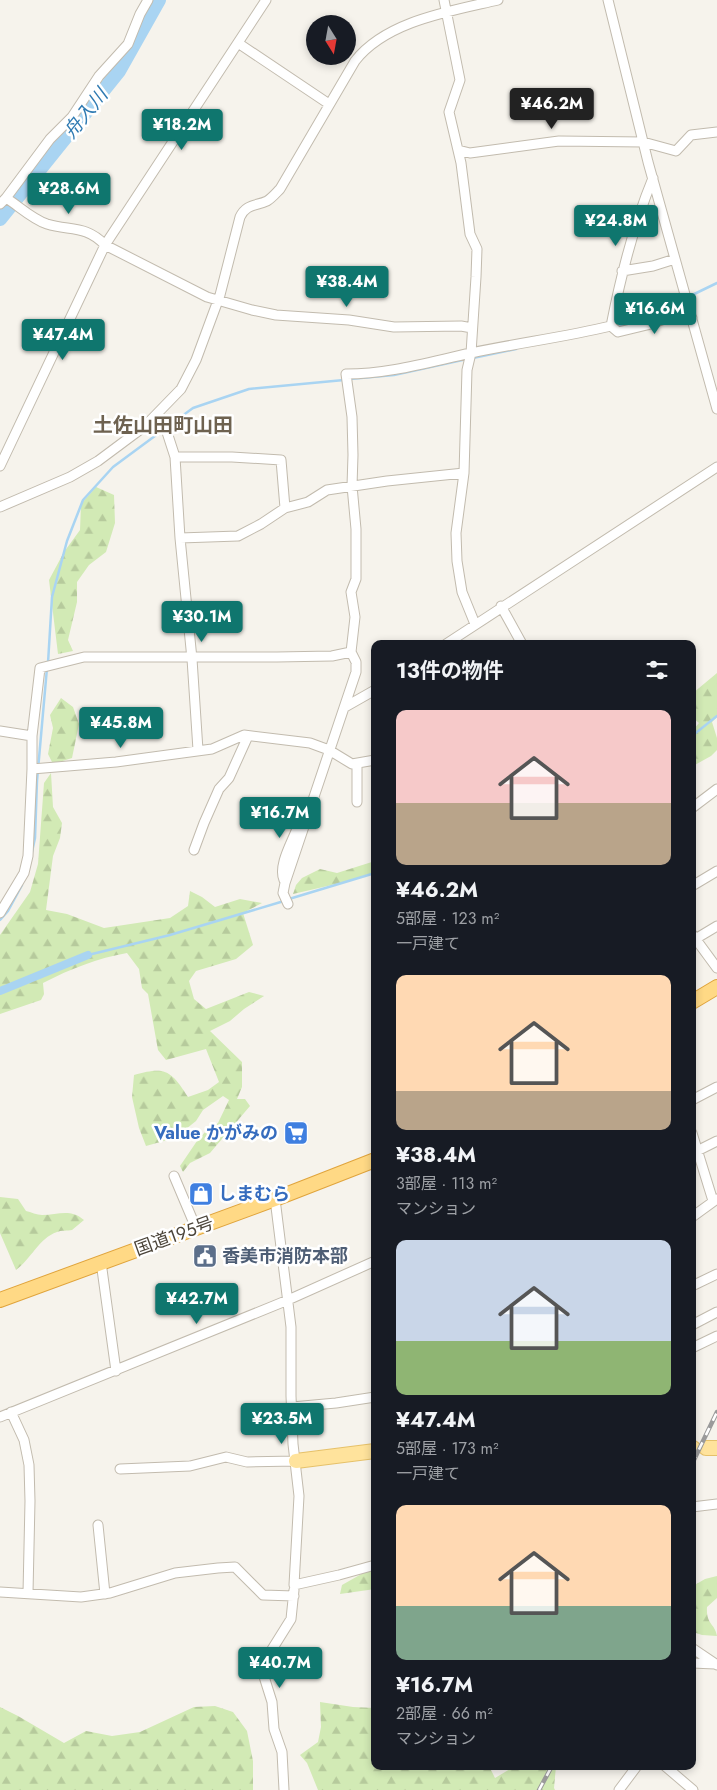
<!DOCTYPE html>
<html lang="ja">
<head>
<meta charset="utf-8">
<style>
	body { margin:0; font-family:Jost,"Noto Sans JP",sans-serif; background:#242831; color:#f1f3f6; height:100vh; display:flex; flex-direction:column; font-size:19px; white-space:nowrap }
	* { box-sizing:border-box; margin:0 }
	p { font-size:16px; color:#9ea1a6 }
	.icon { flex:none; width:28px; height:28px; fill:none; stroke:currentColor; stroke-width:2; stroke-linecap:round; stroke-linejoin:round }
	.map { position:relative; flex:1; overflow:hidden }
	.sheet { position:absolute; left:371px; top:640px; width:325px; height:1130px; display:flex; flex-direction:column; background:#171b24; border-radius:10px; box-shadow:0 2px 8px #0003 }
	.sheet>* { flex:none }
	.needle { width:32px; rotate:169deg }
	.fabs { position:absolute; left:306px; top:15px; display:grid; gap:10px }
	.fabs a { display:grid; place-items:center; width:50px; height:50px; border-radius:50%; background:#171b24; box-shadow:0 2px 8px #0003; font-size:25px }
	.price { position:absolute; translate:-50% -42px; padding:0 11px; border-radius:5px; background:#0f766e; color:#fff; font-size:16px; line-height:32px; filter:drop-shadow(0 1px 2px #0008) }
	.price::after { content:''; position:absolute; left:50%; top:30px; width:15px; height:11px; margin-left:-8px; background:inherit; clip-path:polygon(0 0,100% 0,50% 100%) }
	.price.active { background:#222; color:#fff }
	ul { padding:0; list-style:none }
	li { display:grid; align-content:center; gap:10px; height:265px; padding:0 25px }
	li span { display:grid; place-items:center; height:155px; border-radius:10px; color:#555 }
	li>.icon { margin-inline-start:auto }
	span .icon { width:90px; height:90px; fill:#fffc; stroke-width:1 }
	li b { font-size:21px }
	h2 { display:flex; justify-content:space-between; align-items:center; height:60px; padding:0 25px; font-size:21px }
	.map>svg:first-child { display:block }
	.forest { fill:url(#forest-firs) }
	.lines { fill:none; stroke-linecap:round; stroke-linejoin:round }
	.stream { stroke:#a9d4f2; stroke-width:2.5 }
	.canal { stroke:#a9d4f2; stroke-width:8 }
	.river { stroke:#a9d4f2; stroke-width:14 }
	.minor-casing { stroke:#c2bbae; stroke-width:11 }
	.primary-casing { stroke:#e6c16a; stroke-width:16 }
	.trunk-casing { stroke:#e0a43c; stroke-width:16 }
	.minor { stroke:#fff; stroke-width:9 }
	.primary { stroke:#ffe39c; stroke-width:14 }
	.trunk { stroke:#ffd985; stroke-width:14 }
	.rail-casing { stroke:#9a9a9a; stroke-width:4.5 }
	.rail { stroke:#fff; stroke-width:2.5; stroke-dasharray:8; stroke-linecap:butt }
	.labels { text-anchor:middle; stroke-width:5; stroke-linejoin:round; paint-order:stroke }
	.shop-label { font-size:18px; font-weight:bold; fill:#366cbe; stroke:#fff; text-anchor:end }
	.street-label { font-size:18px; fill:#4b4439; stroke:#fff }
	.service-label { font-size:18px; font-weight:bold; fill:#4e5e75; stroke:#fff; text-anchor:start }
	.water-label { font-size:19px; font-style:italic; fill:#2e7ab2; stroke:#fff }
	.quarter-label { font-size:20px; font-weight:bold; fill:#6e6250; stroke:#fff }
</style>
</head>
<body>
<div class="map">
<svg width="717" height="1790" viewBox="0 0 717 1790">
	<defs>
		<pattern id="forest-firs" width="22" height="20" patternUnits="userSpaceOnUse" patternTransform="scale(1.25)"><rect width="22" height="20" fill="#d2eab5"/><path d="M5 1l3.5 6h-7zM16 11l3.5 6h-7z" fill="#b6ca9c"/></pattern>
	</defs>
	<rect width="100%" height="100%" fill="#f6f3ec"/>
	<path class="forest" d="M96,487L114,495L115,523L106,552L89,565L77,582V602L68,640L73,651L58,654L49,580L64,552L80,530L81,504Z
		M717,673V717L712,722L717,738V750L711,756L693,766V730L699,723L693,718V693Z
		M61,698L73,707L79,724L72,758L53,764L48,754L53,728L50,715Z
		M51,773L53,807L62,823L60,838L53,856L46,910L67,914L104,928L170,918L188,906L190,891L202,897L215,907L240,899L262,903L243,913L253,945L236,959L196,971L189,981L194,999L206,1009L249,992L264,996L244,1009L230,1021L210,1031L242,1062V1087L237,1099H245L250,1106L210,1153L190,1163L183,1172L180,1166L197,1141L206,1131L218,1123L229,1100L223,1096L203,1110L196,1121L186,1129L185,1135L146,1146L139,1128L132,1097L134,1075C165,1066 171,1070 188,1097L208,1090L219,1082L206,1049L166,1060L158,1050L148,994L142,988L139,969L127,953C98,958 70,969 43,983L44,994L41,1000L0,1014V935L30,892L38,864L44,783Z
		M375,861V872L349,881L293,894L296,885L302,878L320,869L337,873Z
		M0,1197L18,1199L26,1211C31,1212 37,1215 42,1215C58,1215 70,1208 84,1220L72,1230C68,1231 61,1230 57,1232C39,1238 31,1259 16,1270L0,1233Z
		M375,1569V1589L340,1594L342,1585L365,1572Z
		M717,1576V1598L707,1607C706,1625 715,1623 717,1636L702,1635L693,1632V1586L705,1579Z
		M320,1702L353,1707L375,1708V1766H489L495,1778L515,1766H556L554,1788L555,1790H318L307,1763L300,1755L318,1742L321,1727Z
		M215,1706L233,1712L247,1731L253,1761V1790H0V1707L18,1716L64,1743L86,1731L112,1736L140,1732L194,1707Z"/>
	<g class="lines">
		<path class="stream" d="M688,297L717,283
			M617,327L634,323L683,300
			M473,358L516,349
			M350,379L394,375L467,359
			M167,427L193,408L249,389L344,380
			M48,663L52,597L67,541L83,500L113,467L163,430
			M692,736L717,716
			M32,852L35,838L37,781L47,668
			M289,899L375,873
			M0,920L8,911L22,885
			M88,955L170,935L284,901"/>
		<path class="canal" d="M0,991L88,955"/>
		<path class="river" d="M0,219L119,71L159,0"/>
		<defs>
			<path id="minor" d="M444,0L460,80L449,112L461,163L470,234L477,249L476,277L471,353L467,370L464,473L456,533L457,561L462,592L475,624
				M608,0L648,162L717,409
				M238,43L329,104
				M458,150L470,153L559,141L643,142L676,151L691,135L717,132
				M6,198C19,206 32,219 47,224C70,231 86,225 105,245L207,297L252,310L276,315L349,320L394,327L461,326L472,328
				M0,204L6,198L50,139L72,117L99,76L128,44L140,14L148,0
				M622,271L653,266L675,259
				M611,326C621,275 633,226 653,178
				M611,326L618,332L647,325L679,314L692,318
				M156,417L164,423L175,457L180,538L192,659L198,750
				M175,457H232L281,460L285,508
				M0,466L105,245L266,0
				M0,507L70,477L98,461L145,426L181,389L196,360L220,295L240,217C246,204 256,206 267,201C272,198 276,193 280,189L355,61C386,21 451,11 498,0
				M180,538L238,536L261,524L285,508L308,502L327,490L387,481L464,473
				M501,606L522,644
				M446,644L717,467
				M351,652L355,617L351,592L356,579V529L352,486L353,455L352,417L346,374C389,374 429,362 471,353C518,343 565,337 611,326
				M345,707L375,690
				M0,731L32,736V769L116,762L212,749L244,735L310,743L329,750L352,764L375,760
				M32,736L40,668L84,657H277L332,656L351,652L356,662V672L285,883L283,893L288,904
				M357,764V802
				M692,808L717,789
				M194,850L204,823L219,789L229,778L248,736
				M284,880C278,866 291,844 296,831
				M692,886L717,871
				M0,913L24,873L28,856L32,769
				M692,934L717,968
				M692,941L717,926
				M692,1100L717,1087
				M692,1133L713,1201
				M693,1153L717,1141
				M174,1176L196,1228
				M275,1199L291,1327V1396L293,1444L299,1496L294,1585L339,1575L375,1565
				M692,1217L717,1199
				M101,1262L116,1371
				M692,1286L717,1274
				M692,1325L717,1312
				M692,1348L717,1336
				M292,1407L336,1403L375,1397
				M11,1412L24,1440L29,1465L30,1501L28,1593
				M0,1417L288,1300L375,1261
				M120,1469L190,1466L226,1457L247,1462L296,1461
				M692,1507L717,1504
				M98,1525L105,1594
				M0,1592L81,1597L110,1593L175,1573L218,1568L235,1567L263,1595L294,1596
				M692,1648L717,1665
				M692,1663L715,1664
				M665,1766L693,1790
				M284,1790L282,1752L274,1729L272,1702L261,1667L291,1619L294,1590
				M619,1790L637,1766"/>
			<path id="primary" d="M692,1448H693
				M706,1448H717
				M296,1461L375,1451"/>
			<path id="trunk" d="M692,1002L717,987
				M0,1300L275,1199L375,1160"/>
		</defs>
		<use href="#minor" class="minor-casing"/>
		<use href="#primary" class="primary-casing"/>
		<use href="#trunk" class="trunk-casing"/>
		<use href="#minor" class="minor"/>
		<use href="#primary" class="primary"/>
		<use href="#trunk" class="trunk"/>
		<defs>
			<path id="rail" d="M692,1464L717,1412
				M539,1790L552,1766"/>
		</defs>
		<use href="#rail" class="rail-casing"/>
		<use href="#rail" class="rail"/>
	</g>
	<defs>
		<symbol id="supermarket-square" viewBox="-11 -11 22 22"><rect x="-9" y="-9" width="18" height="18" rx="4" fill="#3f7fe0" stroke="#fff"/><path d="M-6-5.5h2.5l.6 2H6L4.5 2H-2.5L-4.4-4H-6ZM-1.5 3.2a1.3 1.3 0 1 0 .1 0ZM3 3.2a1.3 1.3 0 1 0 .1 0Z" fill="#fff"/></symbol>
		<symbol id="shop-square" viewBox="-11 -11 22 22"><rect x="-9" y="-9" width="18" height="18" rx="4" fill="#3f7fe0" stroke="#fff"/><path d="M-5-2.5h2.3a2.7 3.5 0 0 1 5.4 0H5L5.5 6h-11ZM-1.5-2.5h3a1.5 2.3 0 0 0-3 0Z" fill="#fff"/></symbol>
		<symbol id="civic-square" viewBox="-11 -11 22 22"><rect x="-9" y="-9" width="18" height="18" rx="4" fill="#5c6f8a" stroke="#fff"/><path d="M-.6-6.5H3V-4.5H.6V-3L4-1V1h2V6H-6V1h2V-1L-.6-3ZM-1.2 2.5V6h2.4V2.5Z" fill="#fff"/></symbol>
	</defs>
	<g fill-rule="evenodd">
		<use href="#supermarket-square" x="282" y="1119" width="28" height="28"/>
		<use href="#shop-square" x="187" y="1180" width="28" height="28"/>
		<use href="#civic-square" x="191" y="1242" width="28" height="28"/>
	</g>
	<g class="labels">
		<g class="shop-label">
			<text x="278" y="1139">Value かがみの</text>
			<text x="218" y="1200" text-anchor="start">しまむら</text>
		</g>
		<g class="street-label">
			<text transform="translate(174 1236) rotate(-20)" y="6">国道195号</text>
		</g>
		<g class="service-label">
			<text x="222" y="1262">香美市消防本部</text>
		</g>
		<g class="water-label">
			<text transform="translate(85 113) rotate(-51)" y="7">舟入川</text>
		</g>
		<g class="quarter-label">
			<text x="163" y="432">土佐山田町山田</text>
		</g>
	</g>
</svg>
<div class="fabs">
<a><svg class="needle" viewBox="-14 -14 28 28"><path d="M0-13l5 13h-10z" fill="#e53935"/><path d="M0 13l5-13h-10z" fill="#9ea1a6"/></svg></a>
</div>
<b class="price active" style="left:552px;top:130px">¥46.2M</b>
<b class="price" style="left:182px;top:151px">¥18.2M</b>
<b class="price" style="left:69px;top:215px">¥28.6M</b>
<b class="price" style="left:616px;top:247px">¥24.8M</b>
<b class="price" style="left:347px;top:308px">¥38.4M</b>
<b class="price" style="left:655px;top:335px">¥16.6M</b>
<b class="price" style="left:63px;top:361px">¥47.4M</b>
<b class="price" style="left:202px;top:643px">¥30.1M</b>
<b class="price" style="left:121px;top:749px">¥45.8M</b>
<b class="price" style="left:280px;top:839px">¥16.7M</b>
<b class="price" style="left:197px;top:1325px">¥42.7M</b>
<b class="price" style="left:282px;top:1445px">¥23.5M</b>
<b class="price" style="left:280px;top:1689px">¥40.7M</b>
<section class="sheet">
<h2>13件の物件<svg class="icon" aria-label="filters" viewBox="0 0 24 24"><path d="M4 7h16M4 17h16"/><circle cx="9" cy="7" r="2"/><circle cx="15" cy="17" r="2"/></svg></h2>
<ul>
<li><span style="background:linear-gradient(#f6c9c9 60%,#b9a48a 0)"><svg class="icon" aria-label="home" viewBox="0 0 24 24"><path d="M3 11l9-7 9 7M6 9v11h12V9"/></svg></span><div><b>¥46.2M</b><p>5部屋 · 123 m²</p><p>一戸建て</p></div></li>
<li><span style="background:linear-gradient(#ffd9b3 75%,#b9a48a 0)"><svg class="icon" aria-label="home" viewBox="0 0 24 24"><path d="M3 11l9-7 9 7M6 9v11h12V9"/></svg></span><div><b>¥38.4M</b><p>3部屋 · 113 m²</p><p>マンション</p></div></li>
<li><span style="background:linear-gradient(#c9d6e8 65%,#8fb573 0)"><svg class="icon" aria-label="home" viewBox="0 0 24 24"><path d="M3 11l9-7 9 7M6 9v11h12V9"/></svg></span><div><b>¥47.4M</b><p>5部屋 · 173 m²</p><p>一戸建て</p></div></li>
<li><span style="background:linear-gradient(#ffd9b3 65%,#7fa58c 0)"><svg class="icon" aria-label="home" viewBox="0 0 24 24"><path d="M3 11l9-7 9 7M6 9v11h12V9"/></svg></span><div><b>¥16.7M</b><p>2部屋 · 66 m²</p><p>マンション</p></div></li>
</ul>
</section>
</div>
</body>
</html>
